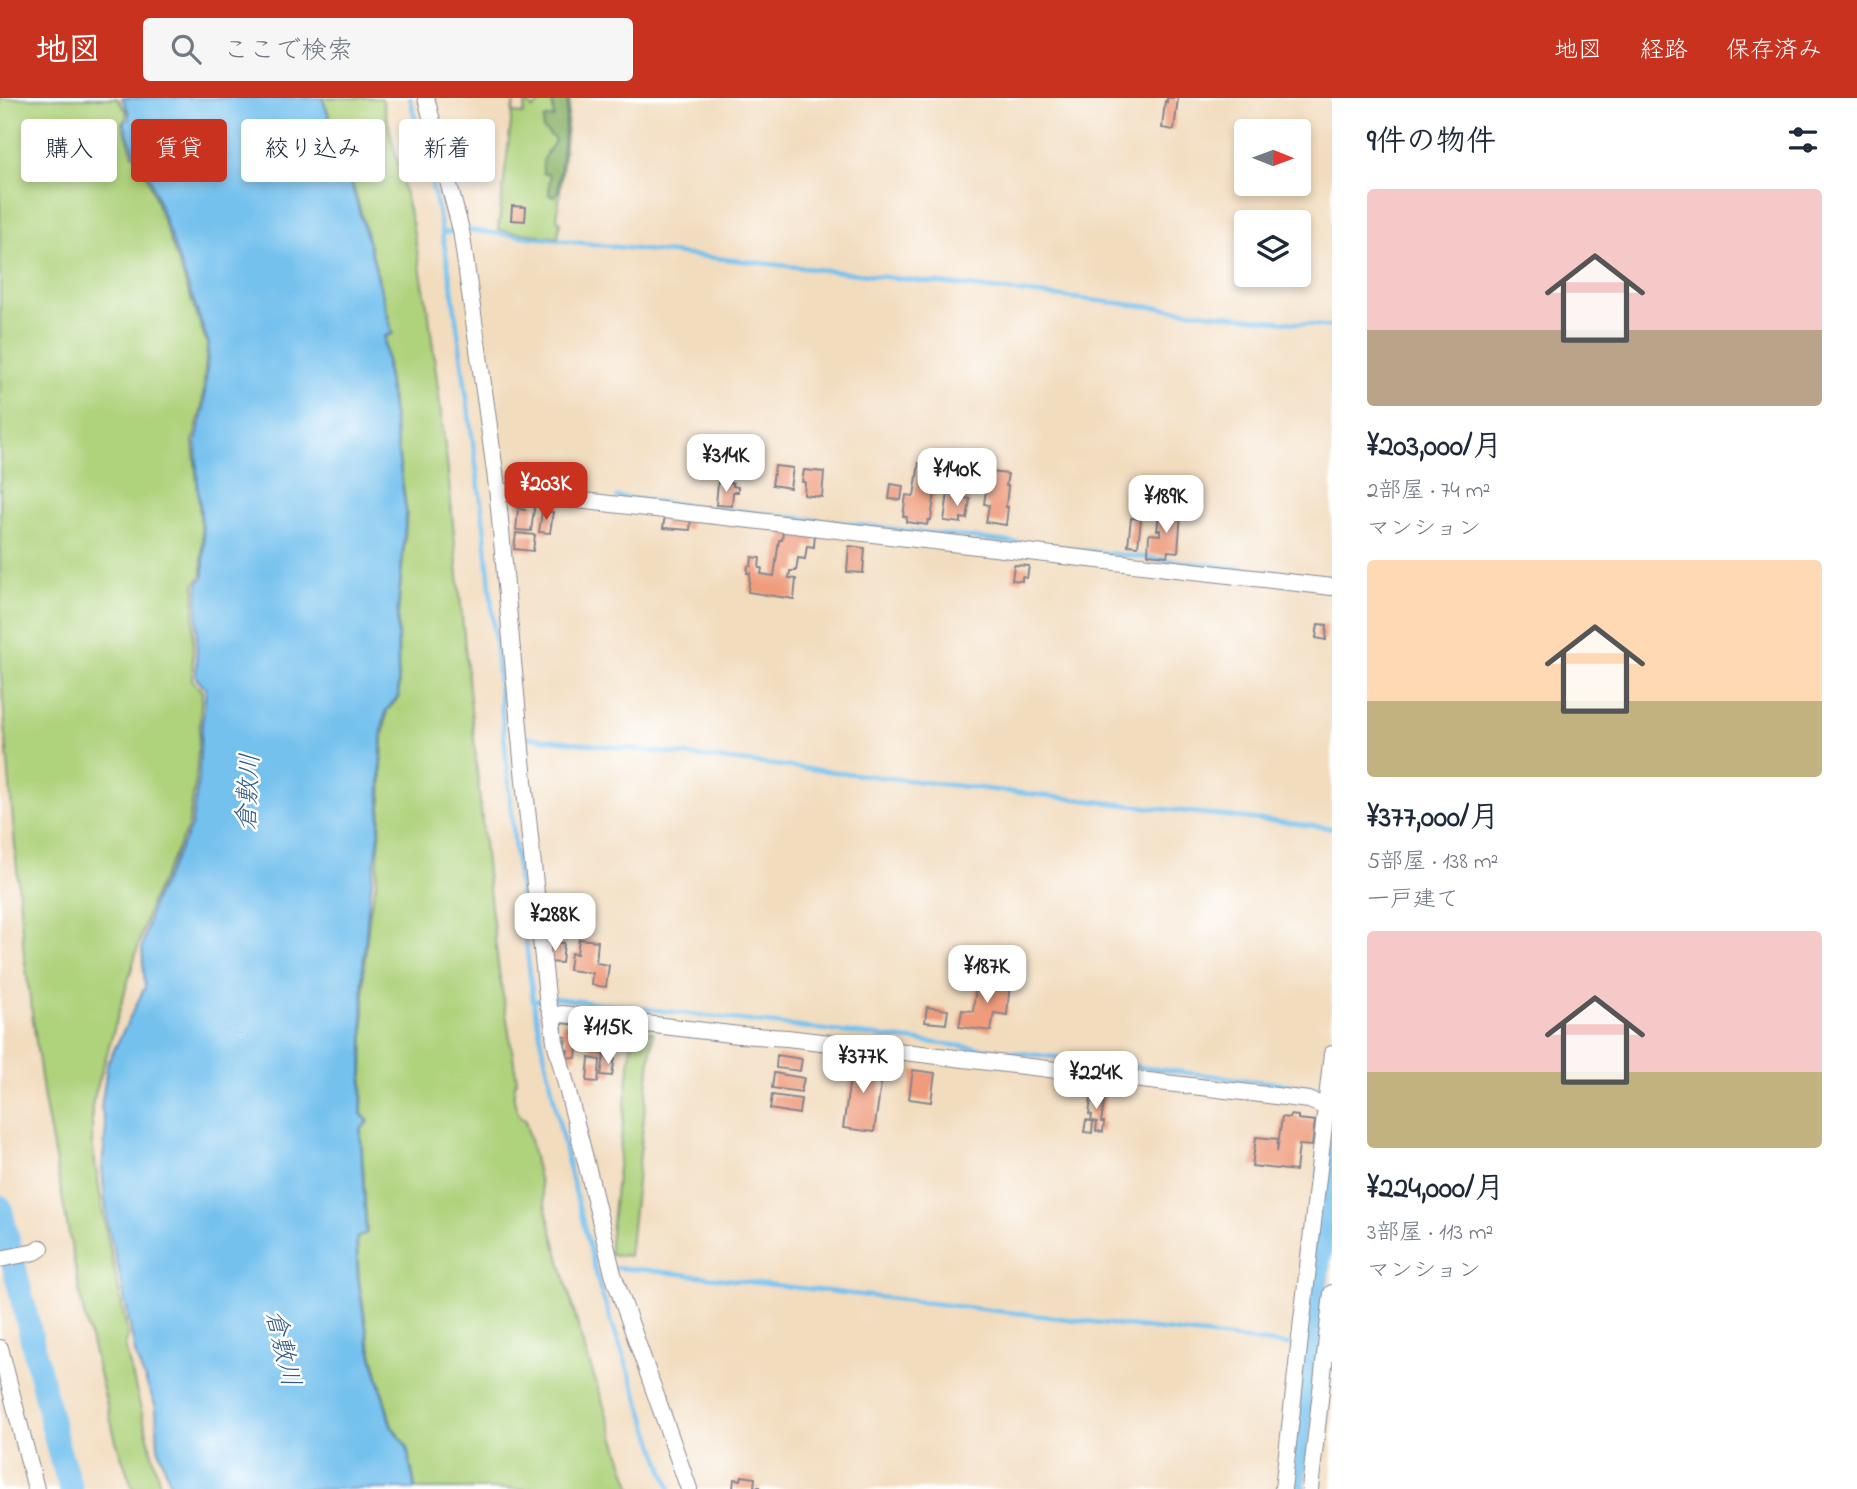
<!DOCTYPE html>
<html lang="ja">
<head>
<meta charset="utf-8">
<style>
	body { margin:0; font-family:"Indie Flower","Klee One",sans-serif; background:#f6f6f7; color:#1f2937; height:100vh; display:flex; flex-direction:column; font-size:26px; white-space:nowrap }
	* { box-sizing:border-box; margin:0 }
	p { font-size:23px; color:#747a83 }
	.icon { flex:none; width:38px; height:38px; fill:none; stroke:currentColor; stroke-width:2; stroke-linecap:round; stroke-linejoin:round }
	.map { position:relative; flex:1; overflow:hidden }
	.drawer { display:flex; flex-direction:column; background:#fff; width:525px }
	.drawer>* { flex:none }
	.hud { position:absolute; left:21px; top:21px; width:665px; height:63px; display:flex; gap:14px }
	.needle { width:46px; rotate:91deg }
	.buttons { position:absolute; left:1234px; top:21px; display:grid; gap:14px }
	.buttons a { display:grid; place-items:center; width:77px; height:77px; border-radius:7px; background:#fff; box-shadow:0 4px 10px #0003; font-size:35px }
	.price { position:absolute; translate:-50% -60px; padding:0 16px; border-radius:14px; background:#fff; color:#222; font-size:23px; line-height:46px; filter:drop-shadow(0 2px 4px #0008) }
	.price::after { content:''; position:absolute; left:50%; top:42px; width:21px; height:16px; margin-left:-10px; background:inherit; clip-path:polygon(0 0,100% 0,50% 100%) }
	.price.selected { background:#c8321e; color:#fff }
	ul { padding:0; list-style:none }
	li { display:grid; align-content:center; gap:14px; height:371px; padding:0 35px }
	li span { display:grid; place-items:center; height:217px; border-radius:7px; color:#555 }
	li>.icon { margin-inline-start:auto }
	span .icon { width:126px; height:126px; fill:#fffc; stroke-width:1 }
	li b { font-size:30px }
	h2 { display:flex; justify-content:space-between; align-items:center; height:84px; padding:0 35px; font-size:30px }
	.chip { padding:0 24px; border-radius:7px; background:#fff; box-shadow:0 4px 10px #0003; font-size:24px; line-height:63px }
	.chip.selected { background:#c8321e; color:#fff }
	header { display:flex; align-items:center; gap:42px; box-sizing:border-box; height:98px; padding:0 35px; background:#c8321e; color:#fff }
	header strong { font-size:33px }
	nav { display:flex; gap:38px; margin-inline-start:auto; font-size:24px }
	.search { width:490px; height:63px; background:#f6f6f7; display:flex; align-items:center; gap:18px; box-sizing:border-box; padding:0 24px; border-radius:7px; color:#747a83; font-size:26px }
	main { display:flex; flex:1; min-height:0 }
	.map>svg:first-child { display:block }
	.green { fill:#afd27b; stroke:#65806c; stroke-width:2 }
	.forest { fill:#8bb46b; stroke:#537264; stroke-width:2 }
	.water { fill:#74c1ee; stroke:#4878a6; stroke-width:2 }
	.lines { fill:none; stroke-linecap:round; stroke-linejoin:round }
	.stream { stroke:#74c1ee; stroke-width:4.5 }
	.river { stroke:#74c1ee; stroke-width:24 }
	.building { fill:#ef9b7c }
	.minor-casing { stroke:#86868e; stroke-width:18 }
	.minor { stroke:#fff; stroke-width:16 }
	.labels { text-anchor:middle; stroke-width:5; stroke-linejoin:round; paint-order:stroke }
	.water-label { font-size:26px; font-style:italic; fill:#365b89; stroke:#fff }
</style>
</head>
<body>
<header>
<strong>地図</strong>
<div class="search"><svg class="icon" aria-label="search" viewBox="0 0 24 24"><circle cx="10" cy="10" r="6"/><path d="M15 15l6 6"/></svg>ここで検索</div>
<nav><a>地図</a><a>経路</a><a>保存済み</a></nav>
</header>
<main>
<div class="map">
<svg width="1332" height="1391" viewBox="0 0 1332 1391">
	<rect width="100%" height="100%" fill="#fff"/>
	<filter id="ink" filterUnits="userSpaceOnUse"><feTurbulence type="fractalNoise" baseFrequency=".0143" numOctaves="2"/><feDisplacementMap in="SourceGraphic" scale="14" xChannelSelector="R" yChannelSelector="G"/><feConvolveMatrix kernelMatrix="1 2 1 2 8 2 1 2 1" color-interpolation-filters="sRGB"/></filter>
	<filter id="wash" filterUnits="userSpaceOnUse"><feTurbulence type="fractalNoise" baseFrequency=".00686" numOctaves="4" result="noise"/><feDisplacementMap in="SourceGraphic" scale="28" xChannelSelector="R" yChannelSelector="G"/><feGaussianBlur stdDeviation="1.57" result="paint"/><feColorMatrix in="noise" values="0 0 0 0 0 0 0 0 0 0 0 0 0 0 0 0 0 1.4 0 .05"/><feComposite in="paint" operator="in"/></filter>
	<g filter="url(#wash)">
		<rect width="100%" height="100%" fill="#f2dcbe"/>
		<path class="green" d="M0,0H117L127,14L126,20L122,25L133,57L139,58L149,83L207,246L202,309L193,344L202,439V477L195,486L192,582L202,593L196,681L188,729L151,804L92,1007V1046L106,1132L128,1237L125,1248L161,1391H133L116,1343L83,1212L44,1001L24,857L0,567Z
			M323,0H382L412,125L429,218L447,364L487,775L499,874L517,982C511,994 514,1009 521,1020L525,1021L547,1115L582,1243L632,1391H416L407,1348L392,1328L369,1243L359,1182L357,1140L367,1135L361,1032L369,1023L362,1016L364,942V871L370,812L376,785L380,738L383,641L387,613L399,599L398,518L407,416L388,276L385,239L393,236C372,156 353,76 323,0Z
			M514,0L513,15L523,16L527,0H531L530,8L533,11L539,6L538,0H552L554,21L550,35L556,41L554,49L546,54L550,77L549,92L558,94L568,0H570L557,122L560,123L558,140L498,132Z
			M633,932L653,934L629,1158L610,1156V1144Z"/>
		<path class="forest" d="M552,0H568L558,94L553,99L549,97L550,77L543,75C541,52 551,57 555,41L543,31L544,21L550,19L554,20Z"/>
		<path class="water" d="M122,0H322C351,77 372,156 392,236L384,238L387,276L406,415L397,518L398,598L385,614L381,638L379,738L369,801L362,878L363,942L361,1016L368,1023L360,1032L366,1135L356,1140L358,1182L368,1244L391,1328L406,1348L415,1391H172L158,1349L156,1309L136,1259L121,1182L108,1128L102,1071L106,1031L101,1009L108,964L145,889L142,849L153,805L191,729L199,680L201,638L206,591L196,580L198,486L204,478V439L198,391L196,344L204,310L209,246L148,74L140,55H135L124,25L129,21V14Z"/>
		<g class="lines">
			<path class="stream" d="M410,0L438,112L452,190L484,426L515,752L533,903L566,1057L600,1191L670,1391
				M466,132L1332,229
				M442,135L456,133
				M617,399L1332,481
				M526,639L1332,730
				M533,903L555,900L1324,991
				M0,1125L2,1124
				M616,1170L647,1172L1290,1247
				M1304,1249L1314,1250"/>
			<path class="river" d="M0,1109L58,1350L71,1391
				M1293,1391L1332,1045"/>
		</g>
		<g id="blocks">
			<path class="building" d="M1167,0H1178L1174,32L1162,30L1165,3L1167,4Z
				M512,108L526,109L525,123L511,122Z
				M919,365L939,367L931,422H928L927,427L906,424L907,419L903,418L906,397L914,398Z
				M944,365L972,369L971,375H969L967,393L946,391L948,377L942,376Z
				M775,368L793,370L790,390L772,387Z
				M804,372L824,374L822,399L804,397L805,384H802Z
				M983,373L1008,376L1006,388H1008L1006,409H1008L1006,427L986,424L989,407L984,406L987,385H981Z
				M718,384L733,385V388L738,389V394H733L732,408L716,407Z
				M891,386L903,388L901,402L889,401Z
				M948,395L964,397V400L970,401L967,421L961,420V425L944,423Z
				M518,403L535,405L531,433L516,432L518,411L526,412L517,410Z
				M542,413L553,414L550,435L539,434Z
				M1166,413L1181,415L1178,454L1168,453L1167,458L1148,456L1149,436L1160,437V432H1157L1159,415H1166Z
				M665,417L691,420L690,432L663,430Z
				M1131,420L1141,421L1138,448L1128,447Z
				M783,432L815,435L814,449L807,448L805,461L798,460L796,473H790L789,480L796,481L794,501L748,494L750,475H747L748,468H751L752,459L760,460L759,470H762L761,476L774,478L779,442H782Z
				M516,435L535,437L533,453L514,451Z
				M849,448L865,450L863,475L847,474Z
				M1014,467L1029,468L1027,480L1022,479V483L1012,482Z
				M1318,526L1327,527L1326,542L1316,540Z
				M579,841L598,843L596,865L609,867L606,889L591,887L592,875L569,872L571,855L577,856Z
				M549,844L564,845L562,865L547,864Z
				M988,881L1010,885L1007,917L994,915L991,933L959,929L962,912L973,913L977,882L988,884Z
				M927,909L948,912L946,926L925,924Z
				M562,925L579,927L576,960L567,959L568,952H564L566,939L561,938Z
				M593,929L617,933L614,957L590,954Z
				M604,957L615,959L612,978L601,977Z
				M777,957L802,961L800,973L776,970Z
				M589,960L600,962L598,984L587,983Z
				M853,960L884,965L874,1034L843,1030Z
				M913,972L935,975L931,1004L909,1001Z
				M774,975L804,980L801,994L772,990Z
				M1092,992L1106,994L1101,1024H1104L1103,1034L1096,1033L1097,1024L1093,1023L1092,1035L1084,1034L1086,1022L1091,1023L1092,1017L1089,1016Z
				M772,997L801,1001L799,1016L770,1011Z
				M1290,1017L1298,1018V1021L1315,1023L1312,1048L1299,1047L1296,1073L1252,1068L1256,1039L1278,1041L1277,1054L1282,1019L1290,1020Z
				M742,1378L755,1380L754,1389H760V1391H733L734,1381L741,1382Z"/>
		</g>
	</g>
	<g filter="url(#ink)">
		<use href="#blocks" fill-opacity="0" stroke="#86868e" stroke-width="2"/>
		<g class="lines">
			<defs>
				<path id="minor" d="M426,0L461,132L487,314L497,389L524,683L548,907C554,919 553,930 555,943L590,1080L613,1176L689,1391
					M498,393L1332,489
					M554,918L562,916L739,937L787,940L1309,1002L1321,1007L1332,1008
					M0,1161L35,1154L41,1150
					M0,1250L36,1391
					M1283,1391L1332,956
					M1310,1391L1332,1195"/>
			</defs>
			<use href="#minor" class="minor-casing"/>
			<use href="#minor" class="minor"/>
		</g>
	</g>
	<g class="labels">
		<g class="water-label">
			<text transform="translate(247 694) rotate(-87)" y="9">倉敷川</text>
			<text transform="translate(284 1250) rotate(77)" y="9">倉敷川</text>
		</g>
	</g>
</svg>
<div class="buttons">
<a><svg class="needle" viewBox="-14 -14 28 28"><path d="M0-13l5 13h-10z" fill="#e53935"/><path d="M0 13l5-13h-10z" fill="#747a83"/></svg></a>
<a><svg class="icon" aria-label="layers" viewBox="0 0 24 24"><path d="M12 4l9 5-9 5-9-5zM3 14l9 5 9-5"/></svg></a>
</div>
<b class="price" style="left:726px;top:396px">¥314K</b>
<b class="price" style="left:957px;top:410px">¥140K</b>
<b class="price selected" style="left:546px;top:424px">¥203K</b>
<b class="price" style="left:1166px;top:437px">¥189K</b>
<b class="price" style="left:555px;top:855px">¥288K</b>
<b class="price" style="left:987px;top:907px">¥187K</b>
<b class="price" style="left:608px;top:968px">¥115K</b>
<b class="price" style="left:863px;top:997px">¥377K</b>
<b class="price" style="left:1096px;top:1013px">¥224K</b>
<div class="hud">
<a class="chip">購入</a>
<a class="chip selected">賃貸</a>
<a class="chip">絞り込み</a>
<a class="chip">新着</a>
</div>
</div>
<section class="drawer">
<h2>9件の物件<svg class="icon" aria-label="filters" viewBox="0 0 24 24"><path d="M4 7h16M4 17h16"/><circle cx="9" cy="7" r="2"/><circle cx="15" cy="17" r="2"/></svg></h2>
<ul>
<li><span style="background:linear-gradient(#f6c9c9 65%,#b9a48a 0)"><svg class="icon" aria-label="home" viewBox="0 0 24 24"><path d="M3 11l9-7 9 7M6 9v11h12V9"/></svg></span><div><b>¥203,000/月</b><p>2部屋 · 74 m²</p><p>マンション</p></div></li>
<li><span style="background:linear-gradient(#ffd9b3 65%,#c2b280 0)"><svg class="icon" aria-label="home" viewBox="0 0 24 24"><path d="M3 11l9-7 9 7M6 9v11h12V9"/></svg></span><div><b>¥377,000/月</b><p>5部屋 · 138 m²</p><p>一戸建て</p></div></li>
<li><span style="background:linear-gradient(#f6c9c9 65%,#c2b280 0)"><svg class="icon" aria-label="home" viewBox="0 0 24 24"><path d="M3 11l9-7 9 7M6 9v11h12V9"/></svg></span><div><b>¥224,000/月</b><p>3部屋 · 113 m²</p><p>マンション</p></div></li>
</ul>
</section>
</main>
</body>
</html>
